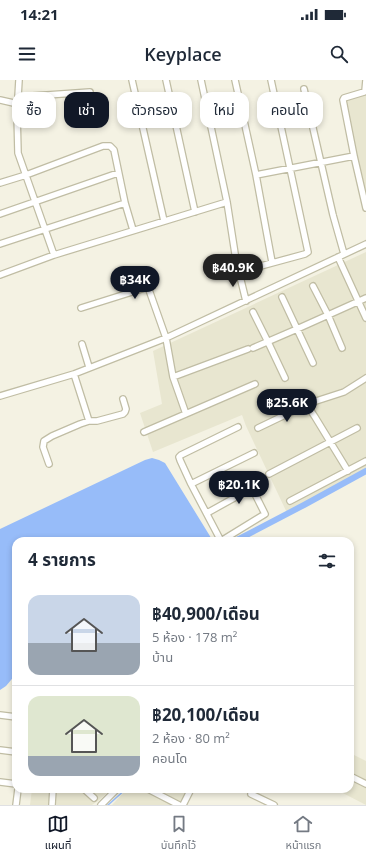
<!DOCTYPE html>
<html lang="th">
<head>
<meta charset="utf-8">
<style>
	body { margin:0; font-family:"Open Sans","Noto Sans Thai",sans-serif; background:#f2f2f3; color:#1f2937; height:100vh; display:flex; flex-direction:column; font-size:15px; white-space:nowrap }
	* { box-sizing:border-box; margin:0 }
	p { font-size:13px; color:#747a83 }
	.icon { flex:none; width:22px; height:22px; fill:none; stroke:currentColor; stroke-width:2; stroke-linecap:round; stroke-linejoin:round }
	.map { position:relative; flex:1; overflow:hidden }
	.sheet { position:absolute; left:12px; top:457px; width:342px; height:256px; display:flex; flex-direction:column; background:#fff; border-radius:12px; box-shadow:0 2px 6px #0003 }
	.sheet>* { flex:none }
	.guide { position:absolute; left:12px; top:12px; width:342px; height:36px; display:flex; gap:8px }
	.price { position:absolute; translate:-50% -34px; padding:0 9px; border-radius:14px; background:#111827; color:#fff; font-size:13px; line-height:26px; filter:drop-shadow(0 1px 2px #0008) }
	.price::after { content:''; position:absolute; left:50%; top:24px; width:12px; height:9px; margin-left:-6px; background:inherit; clip-path:polygon(0 0,100% 0,50% 100%) }
	.price.on { background:#222; color:#fff }
	ul { padding:0; list-style:none }
	li { display:flex; align-items:center; gap:12px; height:100px; padding:0 16px }
	li+li { border-top:1px solid #e0e1e3 }
	li span { display:grid; place-items:center; flex:none; width:112px; height:80px; border-radius:12px; color:#555 }
	li>.icon { margin-inline-start:auto }
	span .icon { width:48px; height:48px; fill:#fffc; stroke-width:1 }
	li b { font-size:17px }
	h2 { display:flex; justify-content:space-between; align-items:center; height:48px; padding:0 16px; font-size:17px }
	.pill { padding:0 14px; border-radius:12px; background:#fff; box-shadow:0 2px 6px #0003; font-size:14px; line-height:36px }
	.pill.on { background:#111827; color:#fff }
	.status { display:flex; justify-content:space-between; align-items:center; height:28px; padding:0 20px; background:#fff; direction:ltr }
	.status svg { height:11px; fill:currentColor }
	header { display:flex; justify-content:space-between; align-items:center; height:52px; padding:0 16px; background:#fff; font-size:18px; font-weight:600 }
	.dock { display:flex; justify-content:space-around; align-items:center; height:56px; border-top:1px solid #e0e1e3; background:#fff; font-size:11px; color:#747a83 }
	.dock a { display:grid; justify-items:center; gap:2px }
	.dock .on { color:#111827 }
	.map>svg:first-child { display:block }
	.residential { fill:#e8e6d0 }
	.water { fill:#97bcf9 }
	.lines { fill:none; stroke-linecap:round; stroke-linejoin:round }
	.stream { stroke:#97bcf9; stroke-width:1.5 }
	.canal { stroke:#97bcf9; stroke-width:6 }
	.street-casing { stroke:#c0bda4; stroke-width:8 }
	.street { stroke:#fff; stroke-width:5.5 }
</style>
</head>
<body>
<div class="status"><b>14:21</b><svg viewBox="0 0 49 12"><path d="M0 12V9h3v3zM5 12V6h3v6zM10 12V3h3v9zM15 12V0h3v12zM26 1h20v11H26zM47 4h2v5h-2z"/></svg></div>
<header><svg class="icon" aria-label="menu" viewBox="0 0 24 24"><path d="M4 6h16M4 12h16M4 18h16"/></svg>Keyplace<svg class="icon" aria-label="search" viewBox="0 0 24 24"><circle cx="10" cy="10" r="6"/><path d="M15 15l6 6"/></svg></header>
<div class="map">
<svg width="366" height="725" viewBox="0 0 366 725">
	<rect width="100%" height="100%" fill="#f4f2e3"/>
	<path class="residential" d="M366,0V130L339,19L365,11Z
		M366,172V392L288,435L246,346L242,335L153,372L140,333L162,324L153,271Z
		M350,673L366,681V725L335,709H350Z
		M32,709H111L98,721L92,725H30Z
		M127,709H194L186,725H112Z"/>
	<path class="water" d="M152,378L159,380L165,383L213,461H16V594L6,606L0,610V449L145,380Z"/>
	<g class="lines">
		<path class="stream" d="M108,725L126,709"/>
		<path class="canal" d="M235,461L304,425L366,391"/>
		<defs>
			<path id="street" d="M19,0L17,33L18,73L54,175
				M132,0L164,141
				M166,0L195,132
				M201,0L227,122L236,180L246,221
				M235,0L256,95L272,182
				M366,0L365,11L364,12L344,18L343,20L354,76L366,128
				M304,9L333,135L344,174
				M18,17L90,12
				M0,20L18,24
				M256,95L354,76
				M0,103L26,95L103,66H110L114,70L125,123L133,150
				M0,134L118,93
				M0,164L125,123
				M338,177L366,238
				M239,192L305,174L308,172L271,0
				M0,195L54,175L227,122
				M313,206L328,235L342,268
				M282,217L313,283
				M81,228L148,207L166,258L173,297L186,334
				M253,232L268,262L285,298
				M82,264L89,287
				M253,268L297,249L366,218
				M74,294L89,341
				M173,297L248,269
				M0,316L74,294L166,258L366,164
				M310,323L311,331L315,337L348,391
				M258,348L310,323L344,312L366,298
				M144,352L255,304
				M49,384L43,367L44,361L52,356L80,344L89,341H97L123,334L125,332L126,329L123,319
				M269,394L357,348
				M191,404L254,373
				M290,421L366,381
				M207,433L263,402
				M221,461L191,404L180,380L179,377L181,375L238,347
				M221,461L265,434L252,408
				M0,635L16,637
				M0,670L16,672
				M350,696L366,704
				M0,702L16,704
				M84,709L94,718
				M148,709L179,725
				M251,714L274,725
				M16,725L18,709
				M52,725L53,709
				M101,725L117,709
				M183,725L191,709"/>
		</defs>
		<use href="#street" class="street-casing"/>
		<use href="#street" class="street"/>
	</g>
</svg>
<b class="price on" style="left:233px;top:208px">฿40.9K</b>
<b class="price" style="left:135px;top:220px">฿34K</b>
<b class="price" style="left:287px;top:343px">฿25.6K</b>
<b class="price" style="left:239px;top:425px">฿20.1K</b>
<div class="guide">
<a class="pill">ซื้อ</a>
<a class="pill on">เช่า</a>
<a class="pill">ตัวกรอง</a>
<a class="pill">ใหม่</a>
<a class="pill">คอนโด</a>
</div>
<section class="sheet">
<h2>4 รายการ<svg class="icon" aria-label="filters" viewBox="0 0 24 24"><path d="M4 7h16M4 17h16"/><circle cx="9" cy="7" r="2"/><circle cx="15" cy="17" r="2"/></svg></h2>
<ul>
<li><span style="background:linear-gradient(#c9d6e8 60%,#9aa5b1 0)"><svg class="icon" aria-label="home" viewBox="0 0 24 24"><path d="M3 11l9-7 9 7M6 9v11h12V9"/></svg></span><div><b>฿40,900/เดือน</b><p>5 ห้อง · 178 m²</p><p>บ้าน</p></div></li>
<li><span style="background:linear-gradient(#dfe7d0 75%,#9aa5b1 0)"><svg class="icon" aria-label="home" viewBox="0 0 24 24"><path d="M3 11l9-7 9 7M6 9v11h12V9"/></svg></span><div><b>฿20,100/เดือน</b><p>2 ห้อง · 80 m²</p><p>คอนโด</p></div></li>
</ul>
</section>
</div>
<nav class="dock">
<a class="on"><svg class="icon" aria-label="map" viewBox="0 0 24 24"><path d="M3 6l6-2 6 2 6-2v14l-6 2-6-2-6 2zM9 4v14M15 6v14"/></svg>แผนที่</a>
<a><svg class="icon" aria-label="saved" viewBox="0 0 24 24"><path d="M7 4h10v16l-5-4-5 4z"/></svg>บันทึกไว้</a>
<a><svg class="icon" aria-label="home" viewBox="0 0 24 24"><path d="M3 11l9-7 9 7M6 9v11h12V9"/></svg>หน้าแรก</a>
</nav>
</body>
</html>
